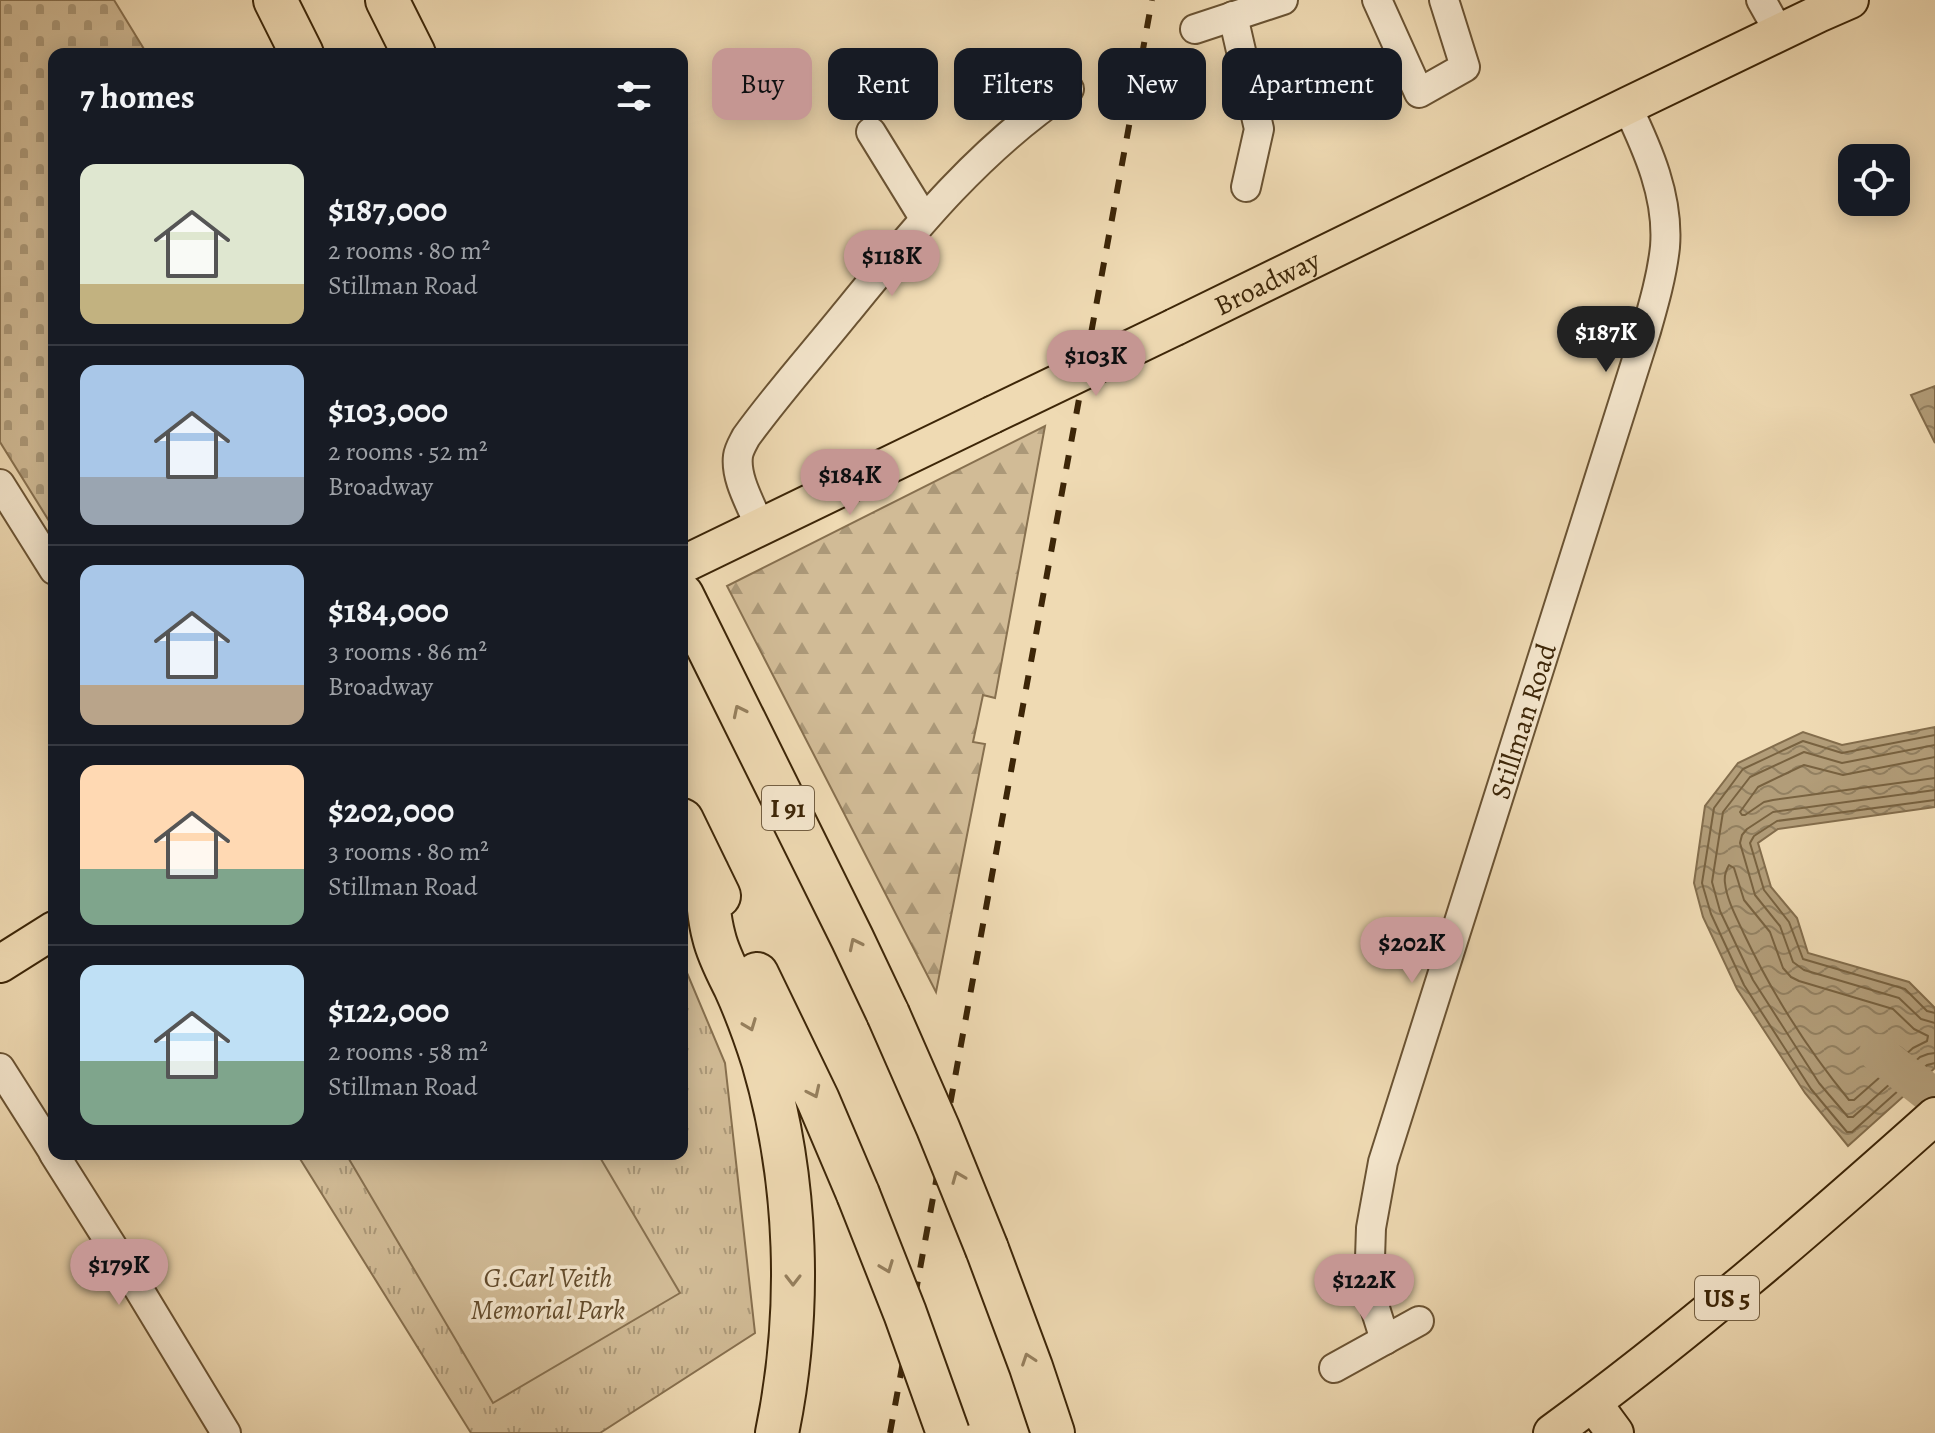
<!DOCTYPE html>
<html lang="en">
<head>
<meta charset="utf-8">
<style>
	body { margin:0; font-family:Alegreya,serif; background:#20242c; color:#f1f3f6; height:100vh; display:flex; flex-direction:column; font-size:30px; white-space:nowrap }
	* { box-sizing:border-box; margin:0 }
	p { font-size:26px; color:#9ea1a6 }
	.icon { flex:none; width:44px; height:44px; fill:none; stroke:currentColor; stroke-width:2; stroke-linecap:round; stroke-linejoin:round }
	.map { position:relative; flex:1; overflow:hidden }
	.details { position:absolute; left:48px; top:48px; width:640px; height:1112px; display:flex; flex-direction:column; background:#171b24; border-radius:16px; box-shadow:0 4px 20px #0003 }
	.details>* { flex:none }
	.banner { position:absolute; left:712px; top:48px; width:760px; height:72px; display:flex; gap:16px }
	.tools { position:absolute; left:1838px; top:144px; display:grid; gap:16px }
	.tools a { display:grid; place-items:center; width:72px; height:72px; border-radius:16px; background:#171b24; box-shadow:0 4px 20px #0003; font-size:40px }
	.price { position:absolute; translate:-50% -68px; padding:0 18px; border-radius:28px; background:#c59692; color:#111; font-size:26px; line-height:52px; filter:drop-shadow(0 2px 4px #0008) }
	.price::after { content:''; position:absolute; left:50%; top:48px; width:24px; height:18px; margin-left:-12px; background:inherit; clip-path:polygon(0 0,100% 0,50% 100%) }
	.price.active { background:#222; color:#fff }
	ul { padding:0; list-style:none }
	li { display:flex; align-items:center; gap:24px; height:200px; padding:0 32px }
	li+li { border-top:2px solid #363941 }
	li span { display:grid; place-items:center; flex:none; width:224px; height:160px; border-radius:16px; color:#555 }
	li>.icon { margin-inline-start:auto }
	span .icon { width:96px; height:96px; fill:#fffc; stroke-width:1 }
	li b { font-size:34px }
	h2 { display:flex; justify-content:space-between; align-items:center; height:96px; padding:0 32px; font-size:34px }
	.tag { padding:0 28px; border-radius:16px; background:#171b24; box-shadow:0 4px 20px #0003; font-size:28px; line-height:72px }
	.tag.active { background:#c59692; color:#111 }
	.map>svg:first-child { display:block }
	.grass { fill:url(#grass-tufts); stroke:#87704f; stroke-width:2 }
	.forest { fill:url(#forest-firs); stroke:#87704f; stroke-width:2 }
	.cemetery { fill:url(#cemetery-stones); stroke:#87704f; stroke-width:2 }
	.pitch { fill:#d1bb96; stroke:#87704f; stroke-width:2 }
	.water { fill:url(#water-waves); stroke:#836d4c; stroke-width:2 }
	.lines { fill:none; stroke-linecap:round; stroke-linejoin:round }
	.shore { stroke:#786240; stroke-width:2 }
	.river { stroke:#b29d79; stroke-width:38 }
	.minor-casing { stroke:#6a5333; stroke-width:32 }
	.major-casing { stroke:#3d2608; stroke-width:40 }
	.highway-casing { stroke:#3d2608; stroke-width:46 }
	.minor { stroke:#f5e7ce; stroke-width:28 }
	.major { stroke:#efdab3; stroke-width:36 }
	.highway { stroke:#efdab3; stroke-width:42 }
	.rail { stroke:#3d2608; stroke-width:6; stroke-dasharray:14 14; stroke-linecap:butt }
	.major-bridge-casing { stroke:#3d2608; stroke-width:40; stroke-linecap:butt }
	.highway-bridge-casing { stroke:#3d2608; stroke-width:46; stroke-linecap:butt }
	.major-bridge { stroke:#efdab3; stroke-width:36 }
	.highway-bridge { stroke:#efdab3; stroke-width:42 }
	.oneway { stroke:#96805e }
	.labels { text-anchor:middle; stroke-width:7; stroke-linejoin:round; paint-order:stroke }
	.shield { fill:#f5e7ce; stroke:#746043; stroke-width:2 }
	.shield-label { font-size:26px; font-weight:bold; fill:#3d2608 }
	.street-label { font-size:28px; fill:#3d2608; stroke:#f5e7ce }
	.park-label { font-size:28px; font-style:italic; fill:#624b2c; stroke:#f5e7ce }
</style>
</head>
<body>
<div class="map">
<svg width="1935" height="1433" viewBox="0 0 1935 1433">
	<defs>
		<pattern id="grass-tufts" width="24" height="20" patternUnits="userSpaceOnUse" patternTransform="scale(2)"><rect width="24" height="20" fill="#d1bb96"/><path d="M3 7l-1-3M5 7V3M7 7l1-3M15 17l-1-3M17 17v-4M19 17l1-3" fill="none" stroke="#ab9878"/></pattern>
		<pattern id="forest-firs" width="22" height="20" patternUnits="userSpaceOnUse" patternTransform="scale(2)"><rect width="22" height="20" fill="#d1bb96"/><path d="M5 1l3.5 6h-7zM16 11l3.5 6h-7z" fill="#ab9878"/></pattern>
		<pattern id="cemetery-stones" width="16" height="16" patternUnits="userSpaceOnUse" patternTransform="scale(2)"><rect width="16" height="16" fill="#d1bb96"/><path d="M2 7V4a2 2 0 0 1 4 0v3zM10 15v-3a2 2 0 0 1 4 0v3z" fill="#ab9878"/></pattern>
		<pattern id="water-waves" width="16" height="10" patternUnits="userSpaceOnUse" patternTransform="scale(2)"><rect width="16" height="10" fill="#b29d79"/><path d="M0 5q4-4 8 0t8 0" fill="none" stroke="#928061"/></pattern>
	</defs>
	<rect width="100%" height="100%" fill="#efdab3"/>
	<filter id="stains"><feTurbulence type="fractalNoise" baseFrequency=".0025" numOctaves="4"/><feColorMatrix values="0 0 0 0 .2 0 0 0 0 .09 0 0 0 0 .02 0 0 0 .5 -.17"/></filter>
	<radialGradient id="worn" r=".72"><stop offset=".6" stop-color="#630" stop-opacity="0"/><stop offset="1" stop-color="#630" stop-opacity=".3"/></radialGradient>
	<path class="grass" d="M682,961L725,1063L755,1333L600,1433H471L297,1154H682Z"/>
	<path class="forest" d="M1045,426L995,698L983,695L973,742L985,744L936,992L727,586Z"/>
	<path class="cemetery" d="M0,0H114L147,54H54V529L0,442Z"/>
	<path class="pitch" d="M346,1154H598L680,1293L493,1403Z"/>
	<path class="water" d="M1935,386V443L1911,395Z
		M1935,727V807L1778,829L1758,843L1771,887L1797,918L1808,953L1909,982L1935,1008V1068L1848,1146L1805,1093L1737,989L1703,917L1694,883L1705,806L1738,763L1803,732L1842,745Z"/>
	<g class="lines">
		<path class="shore" d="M1935,735L1842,753L1803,741L1743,769L1714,808L1702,883L1711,914L1744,985L1811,1089L1847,1132H1852L1927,1065L1935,1063
			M1935,745L1842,763L1804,752L1750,777L1723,812L1712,882L1720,911L1753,980L1819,1083L1848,1117H1853L1920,1057L1928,1054L1935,1053
			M1935,757L1843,775L1804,765L1758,787L1740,812L1742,815H1745L1764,802L1773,800L1935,778
			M1935,790L1773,812L1747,829L1742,835L1740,843L1755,895L1780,926L1793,962L1804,970L1899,998L1921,1019L1935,1023
			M1935,800L1777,821L1754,836L1750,843L1764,890L1789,922L1803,959L1905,989L1927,1011L1935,1013
			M1729,865L1734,868L1744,900L1770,932L1783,968L1791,977L1799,981L1893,1009L1914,1029L1928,1036L1927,1041L1913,1048L1854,1100H1849C1808,1050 1772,993 1744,934C1737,918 1727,901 1725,883C1724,876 1726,870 1729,865Z"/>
		<path class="river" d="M1878,1053L1935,1098"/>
		<defs>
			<g id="minor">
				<path d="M1377,0L1419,93L1465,67L1444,0"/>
				<path d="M1761,0L1779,32"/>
				<path d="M1233,16L1259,129L1246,187"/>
				<path d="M1195,29L1283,0"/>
				<path d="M871,132L924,218"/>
				<path d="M0,484L54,570"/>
				<path d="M760,527C752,506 735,479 738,456C739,449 743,443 746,437C777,394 813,354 846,313C913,231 979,149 1069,89"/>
				<path d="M0,1068L54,1153"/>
				<path d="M54,1154L126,1268L226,1433"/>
				<path id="s1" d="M1385,1340L1369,1289L1371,1228L1383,1162L1646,331C1654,303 1662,275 1665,247C1669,197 1648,150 1627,106"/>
				<path d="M1334,1368L1419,1321"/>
			</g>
			<g id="major">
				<path id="s2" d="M1175,327L1627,106L1818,14L1850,0"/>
				<path d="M682,565L992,415"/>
				<path d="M0,964L54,930"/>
				<path d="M1593,1403L1615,1433"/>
				<path d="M1552,1433C1687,1334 1811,1227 1935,1116"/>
			</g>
			<path id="highway" d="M275,0L302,54
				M387,0L414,54
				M682,595L852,938L888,1014
				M682,820L719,896
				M707,871C707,893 708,915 714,937C718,954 727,971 735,987C746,1011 755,1036 763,1061C798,1180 802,1312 777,1433
				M757,974L818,1100L858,1194
				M987,1249L1031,1367L1053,1433"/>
		</defs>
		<use href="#minor" class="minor-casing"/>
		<use href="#major" class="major-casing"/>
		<use href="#highway" class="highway-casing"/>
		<use href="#minor" class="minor"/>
		<use href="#major" class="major"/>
		<use href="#highway" class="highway"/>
		<path class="rail" d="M890,1433L1152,0"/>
		<defs>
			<path id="major-bridge" d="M992,415L1175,327"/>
			<path id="highway-bridge" d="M888,1014L938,1128L987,1249
				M858,1194L905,1313L948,1433"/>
		</defs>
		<use href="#major-bridge" class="major-bridge-casing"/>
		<use href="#highway-bridge" class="highway-bridge-casing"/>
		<use href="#major-bridge" class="major-bridge"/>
		<use href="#highway-bridge" class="highway-bridge"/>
	</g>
	<defs><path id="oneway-chevron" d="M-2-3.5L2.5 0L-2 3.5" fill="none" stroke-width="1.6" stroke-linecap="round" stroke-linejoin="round" transform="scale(2)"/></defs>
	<g class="oneway">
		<use href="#oneway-chevron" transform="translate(739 711) rotate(-116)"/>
		<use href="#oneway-chevron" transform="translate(855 944) rotate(-116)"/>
		<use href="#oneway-chevron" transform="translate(750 1025) rotate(69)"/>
		<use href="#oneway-chevron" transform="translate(814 1092) rotate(65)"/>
		<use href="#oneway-chevron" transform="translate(958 1177) rotate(-112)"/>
		<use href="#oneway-chevron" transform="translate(887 1267) rotate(69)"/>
		<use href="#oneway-chevron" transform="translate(793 1280) rotate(90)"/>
		<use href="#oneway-chevron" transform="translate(1028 1359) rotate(-109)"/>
	</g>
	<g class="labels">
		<g class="shield">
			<rect x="762" y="786" width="52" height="44" rx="6"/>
			<rect x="1695" y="1276" width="64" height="44" rx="6"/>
		</g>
		<g class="shield-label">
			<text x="788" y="817">I 91</text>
			<text x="1727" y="1307">US 5</text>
		</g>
		<g class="street-label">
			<text dy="10" stroke="none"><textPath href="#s2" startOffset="102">Broadway</textPath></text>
			<text dy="10" stroke="none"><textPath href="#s1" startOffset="644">Stillman Road</textPath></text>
		</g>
		<g class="park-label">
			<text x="548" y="1287">G.Carl Veith<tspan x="548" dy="32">Memorial Park</tspan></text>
		</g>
	</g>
	<rect width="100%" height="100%" filter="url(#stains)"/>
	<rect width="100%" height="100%" fill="url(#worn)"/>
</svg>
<div class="tools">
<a><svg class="icon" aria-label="locate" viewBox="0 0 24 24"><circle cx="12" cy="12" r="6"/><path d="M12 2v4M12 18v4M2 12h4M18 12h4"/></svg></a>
</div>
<b class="price" style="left:892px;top:298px">$118K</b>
<b class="price active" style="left:1606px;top:374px">$187K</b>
<b class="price" style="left:1096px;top:398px">$103K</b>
<b class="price" style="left:850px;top:517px">$184K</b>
<b class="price" style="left:1412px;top:985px">$202K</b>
<b class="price" style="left:119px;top:1307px">$179K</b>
<b class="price" style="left:1364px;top:1322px">$122K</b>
<div class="banner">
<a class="tag active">Buy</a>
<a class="tag">Rent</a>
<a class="tag">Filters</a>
<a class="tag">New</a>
<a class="tag">Apartment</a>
</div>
<section class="details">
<h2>7 homes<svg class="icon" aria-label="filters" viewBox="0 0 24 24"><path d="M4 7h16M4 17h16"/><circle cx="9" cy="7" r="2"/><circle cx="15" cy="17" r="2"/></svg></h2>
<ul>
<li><span style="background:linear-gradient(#dfe7d0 75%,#c2b280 0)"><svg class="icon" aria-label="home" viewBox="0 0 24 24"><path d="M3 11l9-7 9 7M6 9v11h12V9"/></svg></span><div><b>$187,000</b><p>2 rooms · 80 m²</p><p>Stillman Road</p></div></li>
<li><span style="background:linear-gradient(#a9c7e8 70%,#9aa5b1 0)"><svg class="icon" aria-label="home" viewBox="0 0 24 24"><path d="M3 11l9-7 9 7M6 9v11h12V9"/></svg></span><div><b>$103,000</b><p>2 rooms · 52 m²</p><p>Broadway</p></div></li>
<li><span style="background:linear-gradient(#a9c7e8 75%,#b9a48a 0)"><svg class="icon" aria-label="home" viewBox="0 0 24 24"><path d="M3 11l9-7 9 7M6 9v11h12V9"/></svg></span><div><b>$184,000</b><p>3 rooms · 86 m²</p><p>Broadway</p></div></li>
<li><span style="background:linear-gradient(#ffd9b3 65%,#7fa58c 0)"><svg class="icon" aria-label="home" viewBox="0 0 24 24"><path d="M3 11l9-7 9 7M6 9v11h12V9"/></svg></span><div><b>$202,000</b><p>3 rooms · 80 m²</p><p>Stillman Road</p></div></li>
<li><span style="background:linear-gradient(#bfe0f5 60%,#7fa58c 0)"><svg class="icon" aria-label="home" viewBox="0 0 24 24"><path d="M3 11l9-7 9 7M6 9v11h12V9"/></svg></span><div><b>$122,000</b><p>2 rooms · 58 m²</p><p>Stillman Road</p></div></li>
</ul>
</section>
</div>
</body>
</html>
